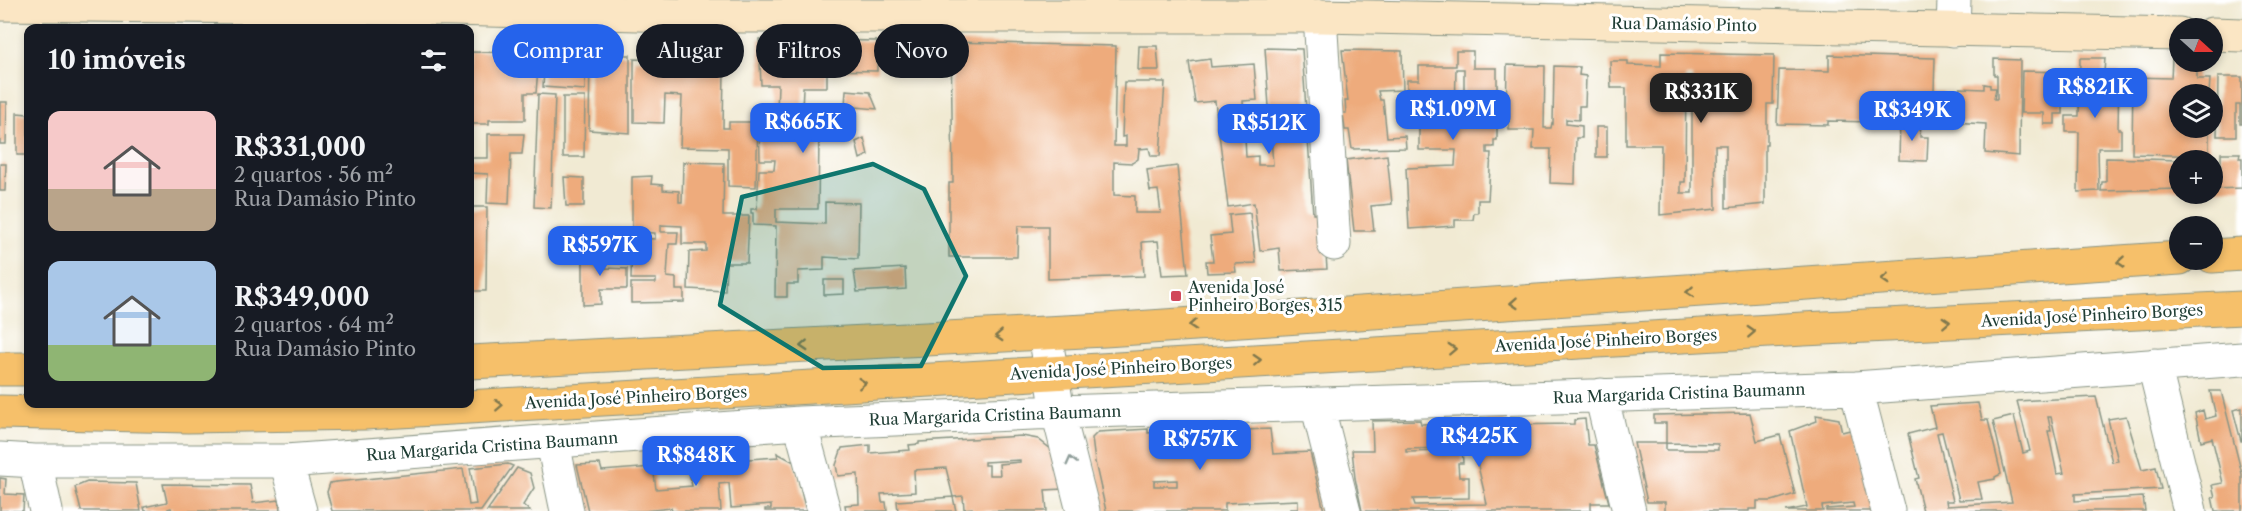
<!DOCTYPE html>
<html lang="pt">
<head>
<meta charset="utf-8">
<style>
	body { margin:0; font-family:"Libre Caslon Text",serif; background:#20242c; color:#f1f3f6; height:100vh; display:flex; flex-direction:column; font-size:22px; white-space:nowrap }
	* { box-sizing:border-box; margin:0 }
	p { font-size:20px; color:#9ea1a6 }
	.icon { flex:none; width:33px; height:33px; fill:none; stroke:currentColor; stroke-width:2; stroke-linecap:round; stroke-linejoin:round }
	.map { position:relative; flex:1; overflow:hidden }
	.drawer { position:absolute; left:24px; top:24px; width:450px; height:384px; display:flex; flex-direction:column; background:#171b24; border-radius:12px; box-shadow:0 3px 9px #0003 }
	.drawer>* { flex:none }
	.banner { position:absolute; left:492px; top:24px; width:570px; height:54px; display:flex; gap:12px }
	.needle { width:39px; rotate:111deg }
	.fabs { position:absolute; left:2169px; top:18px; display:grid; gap:12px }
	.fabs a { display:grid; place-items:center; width:54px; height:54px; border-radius:50%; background:#171b24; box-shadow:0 3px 9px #0003; font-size:30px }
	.price { position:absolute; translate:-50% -51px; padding:0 14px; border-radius:12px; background:#2563eb; color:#fff; font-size:20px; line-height:39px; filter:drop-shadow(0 2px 3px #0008) }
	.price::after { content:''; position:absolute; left:50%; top:36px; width:18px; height:14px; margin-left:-9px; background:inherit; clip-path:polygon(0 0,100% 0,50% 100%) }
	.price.on { background:#222; color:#fff }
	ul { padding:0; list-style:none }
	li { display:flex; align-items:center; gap:18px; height:150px; padding:0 24px }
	li span { display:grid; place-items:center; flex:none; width:168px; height:120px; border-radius:12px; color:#555 }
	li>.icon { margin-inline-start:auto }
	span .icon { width:72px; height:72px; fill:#fffc; stroke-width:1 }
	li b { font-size:26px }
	h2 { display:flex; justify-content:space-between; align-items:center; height:72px; padding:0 24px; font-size:26px }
	.pill { padding:0 21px; border-radius:27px; background:#171b24; box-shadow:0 3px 9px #0003; font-size:21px; line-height:54px }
	.pill.on { background:#2563eb; color:#fff }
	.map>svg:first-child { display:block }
	.building { fill:#eeab7c; fill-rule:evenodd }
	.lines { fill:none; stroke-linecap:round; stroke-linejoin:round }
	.street-casing { stroke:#889484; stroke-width:35 }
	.secondary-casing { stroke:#889484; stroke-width:35 }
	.primary-casing { stroke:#889484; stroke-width:35 }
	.street { stroke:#fff; stroke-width:33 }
	.secondary { stroke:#fbe6c4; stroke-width:33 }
	.primary { stroke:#f6c06b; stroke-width:33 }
	.oneway { stroke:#80784d }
	.oneway2 { stroke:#8f9e9a }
	.marked { fill:#0f766e; fill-opacity:0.2; stroke:#0f766e; stroke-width:4.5; stroke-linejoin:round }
	.poi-dot { fill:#d1495b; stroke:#fff; stroke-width:2 }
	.labels { text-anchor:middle; stroke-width:6; stroke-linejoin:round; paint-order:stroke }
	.street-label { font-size:16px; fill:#1f3d34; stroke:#fff }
	.poi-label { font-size:16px; fill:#1f3d34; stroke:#fff; text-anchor:start }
</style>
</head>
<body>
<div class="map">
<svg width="2242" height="511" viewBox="0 0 2242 511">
	<rect width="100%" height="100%" fill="#fff"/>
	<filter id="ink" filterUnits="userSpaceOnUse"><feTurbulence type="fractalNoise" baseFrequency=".0167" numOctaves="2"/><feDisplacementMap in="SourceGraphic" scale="12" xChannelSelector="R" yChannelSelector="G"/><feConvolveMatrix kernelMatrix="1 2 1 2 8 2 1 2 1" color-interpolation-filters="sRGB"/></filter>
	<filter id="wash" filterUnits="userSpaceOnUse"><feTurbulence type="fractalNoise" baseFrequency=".008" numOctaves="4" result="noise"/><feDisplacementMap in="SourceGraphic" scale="24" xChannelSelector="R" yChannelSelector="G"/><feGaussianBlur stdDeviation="1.35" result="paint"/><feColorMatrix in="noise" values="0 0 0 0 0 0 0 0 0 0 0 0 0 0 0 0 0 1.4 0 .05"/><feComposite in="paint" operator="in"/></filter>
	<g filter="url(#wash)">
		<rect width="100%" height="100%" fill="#f1ead3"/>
		<g id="blocks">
			<path class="building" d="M546,37H612V55H630V133L589,130L590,56H586L585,90L543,87Z
				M665,38L730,39V70H724L723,128H729V122H758L756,187L728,186V148L680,147L682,96L665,95L664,123L634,122V59L665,60Z
				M759,39L877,41V71L827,70V87H803L802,112H826V138H819L818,209H776V222L825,224V202L859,203L858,259L824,257V270L798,271V284H787V297H775L776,226L753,225V213H751V209H757L759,170H774L775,160H760L759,122L767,123V110H777L778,85H761Z
				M951,42L1116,46L1114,146H1126V136L1122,137L1124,82H1165L1160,156H1151L1149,148L1139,149L1138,159L1132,163L1114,162V195L1135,196V213H1161L1158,190L1150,191L1147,170L1177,166L1188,274L1162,275L1158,241L1142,242L1144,276L1048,279V226H1018L1017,257H949V183H953Z
				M1139,46H1157L1159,70H1138Z
				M1265,48L1302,49L1313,214H1323L1327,269L1281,271L1279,248L1260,251L1254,203L1228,207L1215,101L1195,103L1189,62L1210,59L1211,67L1254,64L1257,100L1243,101L1246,157L1258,156V165H1273Z
				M1342,50L1402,51L1403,90L1378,91L1380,100H1383L1387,137L1405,136L1406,148L1352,149L1349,130H1345L1343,113H1346L1345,101H1348Z
				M1456,51H1473V68H1497V140H1494V147H1487V153H1491L1488,200H1478V213H1474L1473,220H1455V226L1409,229L1406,168L1455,166L1456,150H1419V104H1407V80H1419V66H1456ZM1456,69H1464V92H1459V104H1463L1462,115H1455Z
				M470,52L527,53V56H539L536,93H525V120H489V124H470Z
				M1661,53L1774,55L1773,104H1767V145H1765V204L1726,208V145H1715L1716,209L1660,215L1661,145H1626V88H1611L1610,61H1628V65L1661,66ZM1686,76H1692V193H1681V182H1685Z
				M1829,55L1935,58L1934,91H1943L1942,122L1930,121V116L1873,113V122L1828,121V125L1777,124L1779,70L1829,71Z
				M2080,58H2105L2104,73H2119L2118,129H2121V148H2098L2099,191L2078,192L2079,132H2066V116H2079Z
				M1994,59L2020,60L2019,156L1985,153L1986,124L1952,122L1953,93L1957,94L1960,88L1984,89V84L1990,85V88H1996L1994,99H1997V75H1994Z
				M2172,59H2180V62H2197V79H2210L2209,94H2180V128H2209V156L2132,154L2133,77L2171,78Z
				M1507,65L1545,66L1544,128H1551L1552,123L1553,124L1554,66L1580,67L1579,75L1586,76L1585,106H1579V120L1566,119V124L1582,126V138H1576L1575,184L1550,183L1551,149H1533L1534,130H1509V120H1506Z
				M2022,71L2063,72V114H2055V124H2044V113H2021Z
				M2218,77H2242V124H2240V105H2236V136H2217Z
				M846,90L870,92L877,109L845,106Z
				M538,94L555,95L551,208L534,207Z
				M563,97H585L584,157H563Z
				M0,102H7L6,144H0Z
				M17,113L28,114V155H17Z
				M1900,120L1921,121L1920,137H1928L1927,161L1899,160Z
				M1596,127H1607V157H1596Z
				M488,134H524L522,154H511L509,204L487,203L488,174L470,173V158H488Z
				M864,138L868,155L860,159L856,142Z
				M2221,153H2240L2239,158H2242V188L2212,189V163H2217V169H2221Z
				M1387,155L1392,204L1371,206L1374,231H1354L1346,160Z
				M2106,158L2180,160V189L2101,191L2102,182H2106Z
				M683,162L724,163L723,216H749L747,263H726L725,291L688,289L689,252L706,251V244H682V226L661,225V232H678L677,244H669L667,277L676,278V290H684V302L631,303V283H656V279H631L632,238L655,239V233L632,232V177L652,176L651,184L663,185V190L679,191V202H682Z
				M0,164H6L5,191H0Z
				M564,177L584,178V206H566Z
				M470,207H487L486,291H473V272H470Z
				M1250,213L1256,263L1235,264L1236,272L1207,273L1206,261H1213L1210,236L1231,234L1229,215Z
				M583,251L606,252V268L627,269V289H601V304L583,305Z
				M905,268L906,289L857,292L854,271Z
				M824,280H844V294L824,295Z
				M2210,391H2221L2242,474V511H2215L2212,497H2215L2212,485L2223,483L2212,438L2201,441L2195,413L2203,410L2205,419L2216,416Z
				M2096,397L2112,462L2118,461L2108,419L2126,416L2142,470L2156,467L2161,489L2075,494V501L2143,497L2145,511H1923L1915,479L1919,478L1908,434L1935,427L1930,406L1978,403L1982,420H1988L2001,474L1995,477V479L1978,482L1982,499L1959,500L1942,432L1937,433L1953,501H1946L1947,506L2012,502L1993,421L2014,416L2023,453L2030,451L2017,401ZM2048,417H2051L2064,473L2057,474L2048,431H2051Z
				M2242,408V441H2241L2233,410Z
				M1750,413L1757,441L1780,435L1795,494L1772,501H1757V509H1749V511H1665V502H1647L1634,443H1666V450H1718V444L1666,443V423H1654V415Z
				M1816,415L1839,419L1842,432L1854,429L1875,511H1826V509L1854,507L1853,503L1822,506L1823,511H1786L1807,507L1790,431L1817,421Z
				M1505,418V425L1574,424V420L1585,419L1588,445H1594L1609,503H1591V511H1362L1355,478L1352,450H1373L1372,421L1420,420L1421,424L1457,423L1458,426H1487V419ZM1476,447L1478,466L1487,504L1415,505L1413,499L1469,498V477H1459L1458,463H1463L1462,448ZM1445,448V451L1406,452V449Z
				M1218,427V431L1270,429L1273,454L1310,452L1324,511H1290V509H1298V500L1225,503V511H1106L1095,462L1092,438L1098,432L1148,429V433ZM1177,480V486H1154V481Z
				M1022,436L1038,439L1052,450L1063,489L1045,490L1047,511H972V508L964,509L963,496L953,497L946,468L914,470L915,492L881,494L882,502H886L887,511H846L845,505L859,504L858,474L838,476L836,465L842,448L870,445V453L910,450L909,445L919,444V442ZM1020,460V462L999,464L1000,475H989V465H984V462Z
				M777,453L794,462L806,511H765V509H771V505L731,508L729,483L719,484L721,511H672L671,508L644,511H588L577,465L600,464L602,471L653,467L656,489L692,486L686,458L720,457V461L778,457Z
				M508,464L513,466L481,511H332L327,492L330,483L336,482L463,469L469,505L476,504L470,468Z
				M517,468L530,473L534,488L523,505L530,511H487Z
				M0,478L6,479L5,494L24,495L23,511H0Z
				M87,482L136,483L141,511H81L75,487Z
				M163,484L250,485L253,503L279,500L280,511H172L171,508L168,509L169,511H145L144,507L167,502Z
				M953,497L956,511H898L897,501Z"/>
		</g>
	</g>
	<g filter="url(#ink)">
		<use href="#blocks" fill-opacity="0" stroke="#889484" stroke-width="1.5"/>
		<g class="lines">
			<defs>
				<path id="street" d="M1320,16L1334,244
					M1953,30L1954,0
					M1045,334L1058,412L1083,511
					M2154,365L2190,511
					M1856,388L1888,511
					M1601,395L1629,511
					M1317,404L1344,511
					M800,423L824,511
					M553,443L567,511
					M0,459L35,461H286L800,423L1058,412L1856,388L2242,359
					M35,461L46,511
					M286,461L300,511"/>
				<path id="secondary" d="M0,4L451,9L710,16H1320L2180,34
					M2212,34L2242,35"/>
				<path id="primary" d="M2212,256L2242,254
					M470,362L1105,330L2180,258
					M0,369H28
					M0,412L188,416L365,413L1803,329L2242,308"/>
			</defs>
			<use href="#street" class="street-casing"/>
			<use href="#secondary" class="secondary-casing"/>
			<use href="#primary" class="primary-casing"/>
			<use href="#street" class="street"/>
			<use href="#secondary" class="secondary"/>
			<use href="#primary" class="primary"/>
		</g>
		<defs><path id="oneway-chevron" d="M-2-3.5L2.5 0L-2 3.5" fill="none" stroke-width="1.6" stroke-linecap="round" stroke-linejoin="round" transform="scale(1.5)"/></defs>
		<g class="oneway">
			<use href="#oneway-chevron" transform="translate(2121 262) rotate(176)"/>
			<use href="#oneway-chevron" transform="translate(1885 279) rotate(176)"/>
			<use href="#oneway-chevron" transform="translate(1690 292) rotate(176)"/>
			<use href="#oneway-chevron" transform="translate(1514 303) rotate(176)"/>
			<use href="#oneway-chevron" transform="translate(1946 322) rotate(-3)"/>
			<use href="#oneway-chevron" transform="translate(1193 325) rotate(176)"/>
			<use href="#oneway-chevron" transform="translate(1751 332) rotate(-3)"/>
			<use href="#oneway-chevron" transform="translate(999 336) rotate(177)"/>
			<use href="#oneway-chevron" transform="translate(804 346) rotate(177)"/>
			<use href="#oneway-chevron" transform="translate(1452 349) rotate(-3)"/>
			<use href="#oneway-chevron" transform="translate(1257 360) rotate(-3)"/>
			<use href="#oneway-chevron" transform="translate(862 383) rotate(-3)"/>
			<use href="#oneway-chevron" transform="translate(499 405) rotate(-3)"/>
		</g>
		<use class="oneway2" href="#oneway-chevron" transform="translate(1071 461) rotate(-104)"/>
	</g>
	<path class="marked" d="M873,164L924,189L966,276L921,366L823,368L720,305L742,197Z"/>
	<rect class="poi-dot" x="1170" y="290" width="12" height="12" rx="3"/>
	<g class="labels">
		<g class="street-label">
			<text transform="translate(1684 24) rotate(1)" y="6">Rua Damásio Pinto</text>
			<text transform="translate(2092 315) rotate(-3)" y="6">Avenida José Pinheiro Borges</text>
			<text transform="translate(1606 340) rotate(-3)" y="6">Avenida José Pinheiro Borges</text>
			<text transform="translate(1121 368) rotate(-3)" y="6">Avenida José Pinheiro Borges</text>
			<text transform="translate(1679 393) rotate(-2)" y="6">Rua Margarida Cristina Baumann</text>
			<text transform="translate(636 397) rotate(-3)" y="6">Avenida José Pinheiro Borges</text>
			<text transform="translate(995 415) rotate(-2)" y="6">Rua Margarida Cristina Baumann</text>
			<text transform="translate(492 446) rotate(-4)" y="6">Rua Margarida Cristina Baumann</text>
		</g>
		<g class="poi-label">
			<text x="1188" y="293">Avenida José<tspan x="1188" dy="18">Pinheiro Borges, 315</tspan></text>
		</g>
	</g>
</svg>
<div class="fabs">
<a><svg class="needle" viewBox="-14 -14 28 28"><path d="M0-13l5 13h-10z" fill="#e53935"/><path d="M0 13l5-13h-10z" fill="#9ea1a6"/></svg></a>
<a><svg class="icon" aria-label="layers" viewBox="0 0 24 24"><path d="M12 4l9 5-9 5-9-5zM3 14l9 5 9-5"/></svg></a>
<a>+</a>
<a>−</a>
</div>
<b class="price" style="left:2095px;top:119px">R$821K</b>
<b class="price on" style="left:1701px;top:124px">R$331K</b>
<b class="price" style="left:1453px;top:141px">R$1.09M</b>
<b class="price" style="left:1912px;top:142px">R$349K</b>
<b class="price" style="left:803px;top:154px">R$665K</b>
<b class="price" style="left:1269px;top:155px">R$512K</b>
<b class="price" style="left:600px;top:277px">R$597K</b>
<b class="price" style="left:1479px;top:468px">R$425K</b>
<b class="price" style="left:1200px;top:471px">R$757K</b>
<b class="price" style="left:696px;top:487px">R$848K</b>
<div class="banner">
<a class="pill on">Comprar</a>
<a class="pill">Alugar</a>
<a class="pill">Filtros</a>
<a class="pill">Novo</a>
</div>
<section class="drawer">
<h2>10 imóveis<svg class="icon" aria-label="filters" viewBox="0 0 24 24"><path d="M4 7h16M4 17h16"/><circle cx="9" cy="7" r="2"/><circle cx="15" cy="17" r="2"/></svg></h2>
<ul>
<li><span style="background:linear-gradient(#f6c9c9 65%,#b9a48a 0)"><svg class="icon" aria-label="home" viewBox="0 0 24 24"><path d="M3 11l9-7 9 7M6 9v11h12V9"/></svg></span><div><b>R$331,000</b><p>2 quartos · 56 m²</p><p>Rua Damásio Pinto</p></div></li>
<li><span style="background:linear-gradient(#a9c7e8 70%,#8fb573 0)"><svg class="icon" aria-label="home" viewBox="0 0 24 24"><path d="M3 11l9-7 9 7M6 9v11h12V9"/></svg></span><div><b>R$349,000</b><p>2 quartos · 64 m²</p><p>Rua Damásio Pinto</p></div></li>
</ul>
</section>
</div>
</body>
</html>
